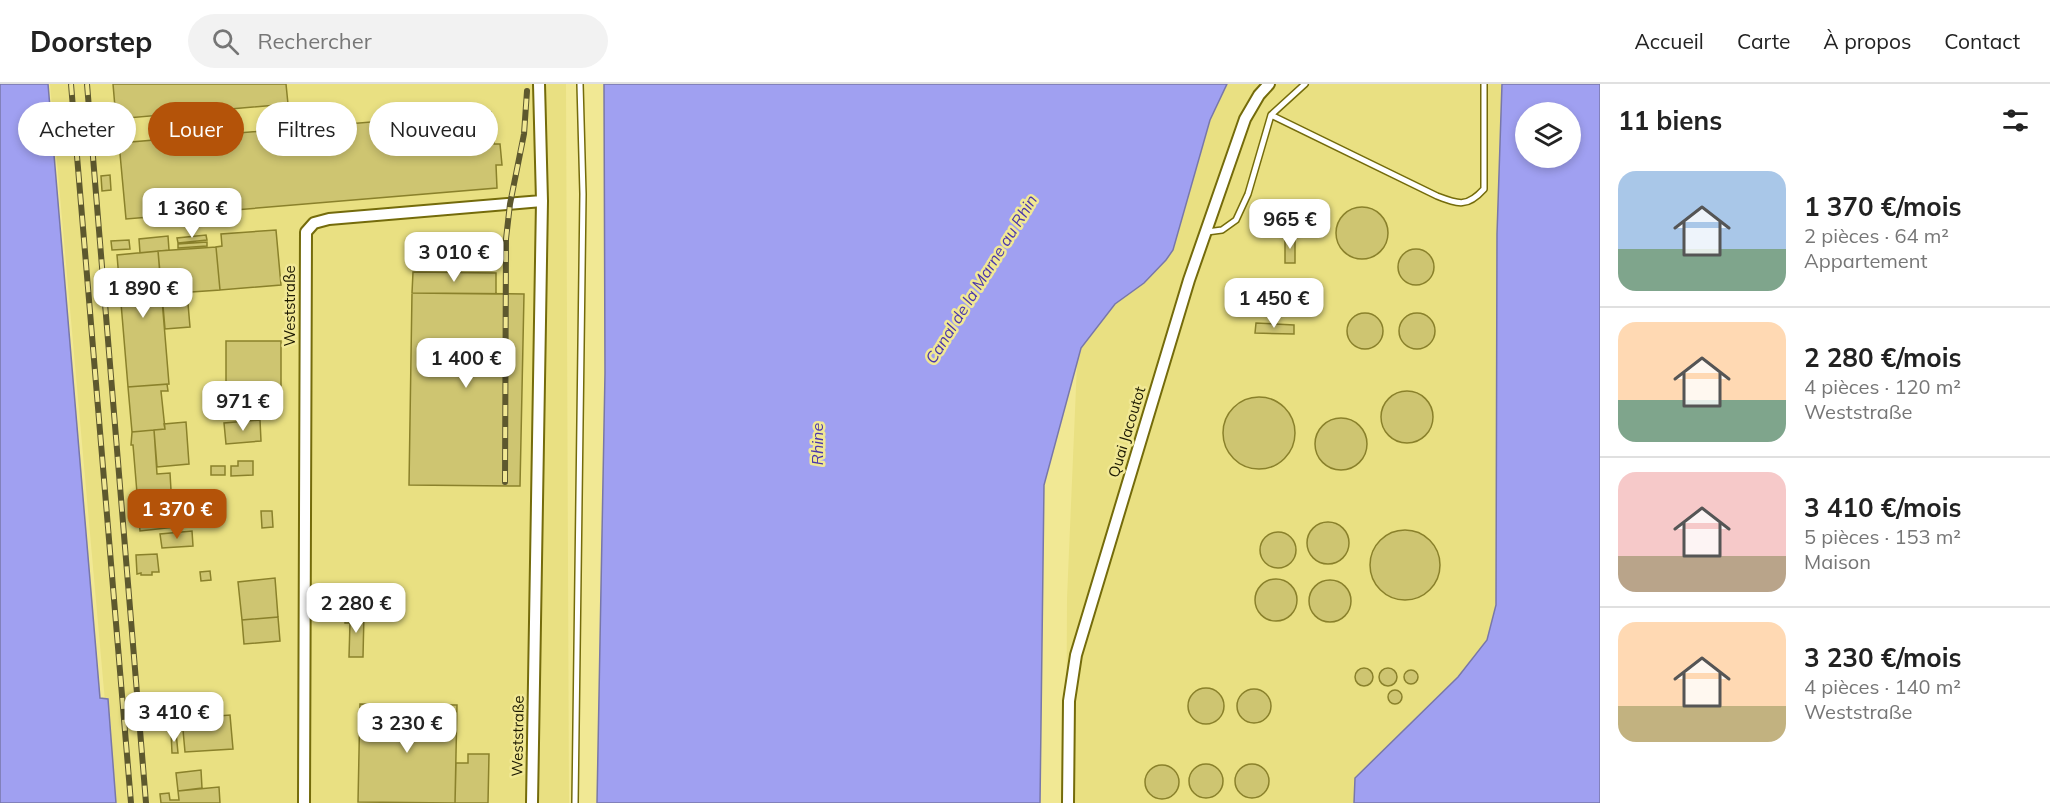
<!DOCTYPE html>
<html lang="fr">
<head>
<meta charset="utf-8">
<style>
	body { margin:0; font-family:Mulish,sans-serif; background:#f2f2f2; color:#222; height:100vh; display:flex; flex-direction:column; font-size:22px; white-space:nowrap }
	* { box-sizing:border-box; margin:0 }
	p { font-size:20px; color:#767676 }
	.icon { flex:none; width:33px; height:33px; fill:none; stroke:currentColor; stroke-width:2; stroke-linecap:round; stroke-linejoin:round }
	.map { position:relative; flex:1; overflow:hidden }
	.panel { display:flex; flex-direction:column; background:#fff; width:450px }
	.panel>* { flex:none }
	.guide { position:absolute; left:18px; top:18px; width:570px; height:54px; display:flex; gap:12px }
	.controls { position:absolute; left:1515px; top:18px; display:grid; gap:12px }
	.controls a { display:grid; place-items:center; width:66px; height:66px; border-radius:50%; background:#fff; box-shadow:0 3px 9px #0003; font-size:30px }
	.price { position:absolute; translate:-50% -51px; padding:0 14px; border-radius:12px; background:#fff; color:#222; font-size:20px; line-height:39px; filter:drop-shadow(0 2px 3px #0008) }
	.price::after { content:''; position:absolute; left:50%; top:36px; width:18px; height:14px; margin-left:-9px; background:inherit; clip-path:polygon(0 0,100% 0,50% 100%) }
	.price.on { background:#b45309; color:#fff }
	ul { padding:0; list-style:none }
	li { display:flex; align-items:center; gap:18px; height:150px; padding:0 18px }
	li+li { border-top:2px solid #e0e0e0 }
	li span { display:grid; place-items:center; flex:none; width:168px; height:120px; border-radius:18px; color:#555 }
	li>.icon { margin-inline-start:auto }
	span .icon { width:72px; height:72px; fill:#fffc; stroke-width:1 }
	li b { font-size:26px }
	h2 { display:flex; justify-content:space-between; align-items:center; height:72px; padding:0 18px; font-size:26px }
	.chip { padding:0 21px; border-radius:27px; background:#fff; box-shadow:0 3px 9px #0003; font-size:21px; line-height:54px }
	.chip.on { background:#b45309; color:#fff }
	header { display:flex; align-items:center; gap:36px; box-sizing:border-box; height:84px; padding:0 30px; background:#fff; border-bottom:2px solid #e0e0e0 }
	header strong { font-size:28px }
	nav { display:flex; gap:33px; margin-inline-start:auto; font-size:21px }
	.search { width:420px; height:54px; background:#f2f2f2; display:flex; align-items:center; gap:15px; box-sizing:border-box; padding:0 21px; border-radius:33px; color:#767676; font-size:22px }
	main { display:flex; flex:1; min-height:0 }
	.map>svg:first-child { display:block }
	.built { fill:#e9e082; fill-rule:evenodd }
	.water { fill:#a0a0f1; stroke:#7877a9; stroke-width:1.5; fill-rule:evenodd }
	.building { fill:#cec571; stroke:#8a812b; stroke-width:1.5 }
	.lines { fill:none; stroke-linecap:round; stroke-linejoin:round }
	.lane-casing { stroke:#746b0b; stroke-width:8 }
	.street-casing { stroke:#746b0b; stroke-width:14 }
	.lane { stroke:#fff; stroke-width:5 }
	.street { stroke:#fff; stroke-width:10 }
	.rail-casing { stroke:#5d582e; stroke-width:6 }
	.rail { stroke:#f1e894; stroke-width:4; stroke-dasharray:11; stroke-linecap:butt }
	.labels { text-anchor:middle; stroke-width:5; stroke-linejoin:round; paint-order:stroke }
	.street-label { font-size:15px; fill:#1b1801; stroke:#f1e894 }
	.water-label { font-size:16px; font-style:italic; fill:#4936ab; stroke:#f1e894 }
</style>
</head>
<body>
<header>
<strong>Doorstep</strong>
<div class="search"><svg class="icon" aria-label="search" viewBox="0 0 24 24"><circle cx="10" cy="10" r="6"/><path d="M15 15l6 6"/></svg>Rechercher</div>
<nav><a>Accueil</a><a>Carte</a><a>À propos</a><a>Contact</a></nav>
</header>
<main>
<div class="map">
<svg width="1600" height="719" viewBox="0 0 1600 719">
	<rect width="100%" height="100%" fill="#f1e894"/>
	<path class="built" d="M50,0H566L569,719H114Z
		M1081,0H1600V719H1066L1067,514L1077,280ZM1526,28H1570V74H1526Z"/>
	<path class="water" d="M0,0H48L100,614L108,615L116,719H0Z
		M604,0H1227L1210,36L1173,166L1166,176L1144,199L1115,220L1081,264L1044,401L1040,719H597L605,289Z
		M1502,0H1600V719H1354L1355,694L1458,593L1487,556L1496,521L1497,150ZM1526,28H1570V74H1526Z"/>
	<path class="building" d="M113,0H286L288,20L116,35Z
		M491,28L494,60H500L502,81H496L497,104L126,135L119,59Z
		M110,91L111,106L102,107L101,92Z
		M1336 149a26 26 0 1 1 52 0a26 26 0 1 1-52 0Z
		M276,146L281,201L220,206L216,163L222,162L221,150Z
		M206,151L207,156L178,159L177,154Z
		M168,152L169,166L140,169L139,155Z
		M1285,153H1295V179H1285Z
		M129,156L130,165L112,166L111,157Z
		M207,158V162L178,164V160Z
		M216,163L220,206L162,210L158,167Z
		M1398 183a18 18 0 1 1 36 0a18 18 0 1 1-36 0Z
		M158,167L169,300L128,303L117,171Z
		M413,188L496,189V210L412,209Z
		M187,208L190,243L165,245L162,210Z
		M412,209L524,210L520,402L409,401Z
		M1347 247a18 18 0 1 1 36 0a18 18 0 1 1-36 0Z
		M1399 247a18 18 0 1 1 36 0a18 18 0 1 1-36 0Z
		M1256,239L1294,241V250L1255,249Z
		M226,257H281V303H226Z
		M167,300L168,307H161L165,345L132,348L128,303Z
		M1381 333a26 26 0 1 1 52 0a26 26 0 1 1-52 0Z
		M1223 349a36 36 0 1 1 72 0a36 36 0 1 1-72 0Z
		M1315 360a26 26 0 1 1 52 0a26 26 0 1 1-52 0Z
		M260,336L261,357L226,360L224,339Z
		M186,338L189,380L157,383L154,346L165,345L164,340Z
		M154,346L157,390L170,389L171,406L137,409L133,361H131L132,348Z
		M238,377H253V391L231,392V382H238Z
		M211,382H225V391H211Z
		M169,407L170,413L172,412L175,443L140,447L137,415H139V409Z
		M192,426L194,427V431H192L193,442H175L174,428Z
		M261,427H272L273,443L262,444Z
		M1307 459a21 21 0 1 1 42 0a21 21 0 1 1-42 0Z
		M1370 481a35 35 0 1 1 70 0a35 35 0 1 1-70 0Z
		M192,447L193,462L162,464L160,450Z
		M1260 466a18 18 0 1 1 36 0a18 18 0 1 1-36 0Z
		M157,470L159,488H152V491H141V489L137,490L136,471Z
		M210,487L211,496L201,497L200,488Z
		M275,494L278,533L242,536L238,498Z
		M1255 516a21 21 0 1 1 42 0a21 21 0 1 1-42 0Z
		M1309 517a21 21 0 1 1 42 0a21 21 0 1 1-42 0Z
		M350,529H364L363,573H349L350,539H345V531H350Z
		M278,533L280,557L244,560L242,536Z
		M1379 593a9 9 0 1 1 18 0a9 9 0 1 1-18 0Z
		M1355 593a9 9 0 1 1 18 0a9 9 0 1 1-18 0Z
		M1404 593a7 7 0 1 1 14 0a7 7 0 1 1-14 0Z
		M1188 622a18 18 0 1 1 36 0a18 18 0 1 1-36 0Z
		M1237 622a17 17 0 1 1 34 0a17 17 0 1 1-34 0Z
		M1388 613a7 7 0 1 1 14 0a7 7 0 1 1-14 0Z
		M360,620L457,621L455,719L358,718Z
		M230,631L233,665L185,668L182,635Z
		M171,648H176L178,669H172Z
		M468,670H489L488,719H455L456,679H468Z
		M1235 697a17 17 0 1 1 34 0a17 17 0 1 1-34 0Z
		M1189 697a17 17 0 1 1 34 0a17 17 0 1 1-34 0Z
		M1145 698a17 17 0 1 1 34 0a17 17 0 1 1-34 0Z
		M201,686L202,704L178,707L176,689Z
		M219,703L220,719H161L160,710L169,709L170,716H179L178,707Z"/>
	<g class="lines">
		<defs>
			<path id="lane" d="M1271,31L1437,112C1458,120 1467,124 1484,105V0
				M1207,148L1222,146L1236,136L1248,110L1271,31L1305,0
				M575,719L583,110L580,0"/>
			<path id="street" d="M304,719L306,148L314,139L329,135L542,117
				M532,719L542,117L539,0
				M1068,719L1069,617L1076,571L1189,196L1245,35L1259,11L1269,0"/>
		</defs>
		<use href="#lane" class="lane-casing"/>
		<use href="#street" class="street-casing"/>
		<use href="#lane" class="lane"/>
		<use href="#street" class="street"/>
		<defs>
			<path id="rail" d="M71,0L131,719
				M87,0L146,719
				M505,398L506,155L510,120L524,50L527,7"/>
		</defs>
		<use href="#rail" class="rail-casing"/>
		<use href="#rail" class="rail"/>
	</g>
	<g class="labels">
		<g class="street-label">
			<text transform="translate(290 222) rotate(-90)" y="5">Weststraße</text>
			<text transform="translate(1127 348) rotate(-73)" y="5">Quai Jacoutot</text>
			<text transform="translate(518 652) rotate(-89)" y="5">Weststraße</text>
		</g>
		<g class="water-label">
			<text transform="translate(981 195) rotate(-58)" y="6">Canal de la Marne au Rhin</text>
			<text transform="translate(817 360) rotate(-90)" y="6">Rhine</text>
		</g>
	</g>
</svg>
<div class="controls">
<a><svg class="icon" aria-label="layers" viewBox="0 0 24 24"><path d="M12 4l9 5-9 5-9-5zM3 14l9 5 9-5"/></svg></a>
</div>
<b class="price" style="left:192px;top:155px">1 360 €</b>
<b class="price" style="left:1290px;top:166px">965 €</b>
<b class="price" style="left:454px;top:199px">3 010 €</b>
<b class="price" style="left:143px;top:235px">1 890 €</b>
<b class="price" style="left:1274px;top:245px">1 450 €</b>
<b class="price" style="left:466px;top:305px">1 400 €</b>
<b class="price" style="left:243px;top:348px">971 €</b>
<b class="price on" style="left:177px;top:456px">1 370 €</b>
<b class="price" style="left:356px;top:550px">2 280 €</b>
<b class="price" style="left:174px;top:659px">3 410 €</b>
<b class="price" style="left:407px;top:670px">3 230 €</b>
<div class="guide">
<a class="chip">Acheter</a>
<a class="chip on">Louer</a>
<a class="chip">Filtres</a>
<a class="chip">Nouveau</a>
</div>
</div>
<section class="panel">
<h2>11 biens<svg class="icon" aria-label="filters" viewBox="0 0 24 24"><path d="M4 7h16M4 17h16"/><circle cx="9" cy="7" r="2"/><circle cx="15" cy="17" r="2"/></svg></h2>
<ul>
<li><span style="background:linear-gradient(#a9c7e8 65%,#7fa58c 0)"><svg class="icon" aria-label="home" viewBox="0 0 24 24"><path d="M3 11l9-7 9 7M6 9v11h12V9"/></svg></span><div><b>1 370 €/mois</b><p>2 pièces · 64 m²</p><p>Appartement</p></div></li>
<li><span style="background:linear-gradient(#ffd9b3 65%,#7fa58c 0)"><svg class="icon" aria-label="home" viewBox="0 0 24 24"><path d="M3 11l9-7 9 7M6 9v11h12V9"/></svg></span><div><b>2 280 €/mois</b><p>4 pièces · 120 m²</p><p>Weststraße</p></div></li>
<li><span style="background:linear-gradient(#f6c9c9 70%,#b9a48a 0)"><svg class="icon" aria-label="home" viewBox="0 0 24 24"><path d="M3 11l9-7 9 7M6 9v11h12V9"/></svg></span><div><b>3 410 €/mois</b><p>5 pièces · 153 m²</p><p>Maison</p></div></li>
<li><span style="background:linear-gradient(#ffd9b3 70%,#c2b280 0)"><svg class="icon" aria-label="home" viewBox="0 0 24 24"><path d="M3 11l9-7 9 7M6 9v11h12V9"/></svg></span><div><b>3 230 €/mois</b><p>4 pièces · 140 m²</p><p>Weststraße</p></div></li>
</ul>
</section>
</main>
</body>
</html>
